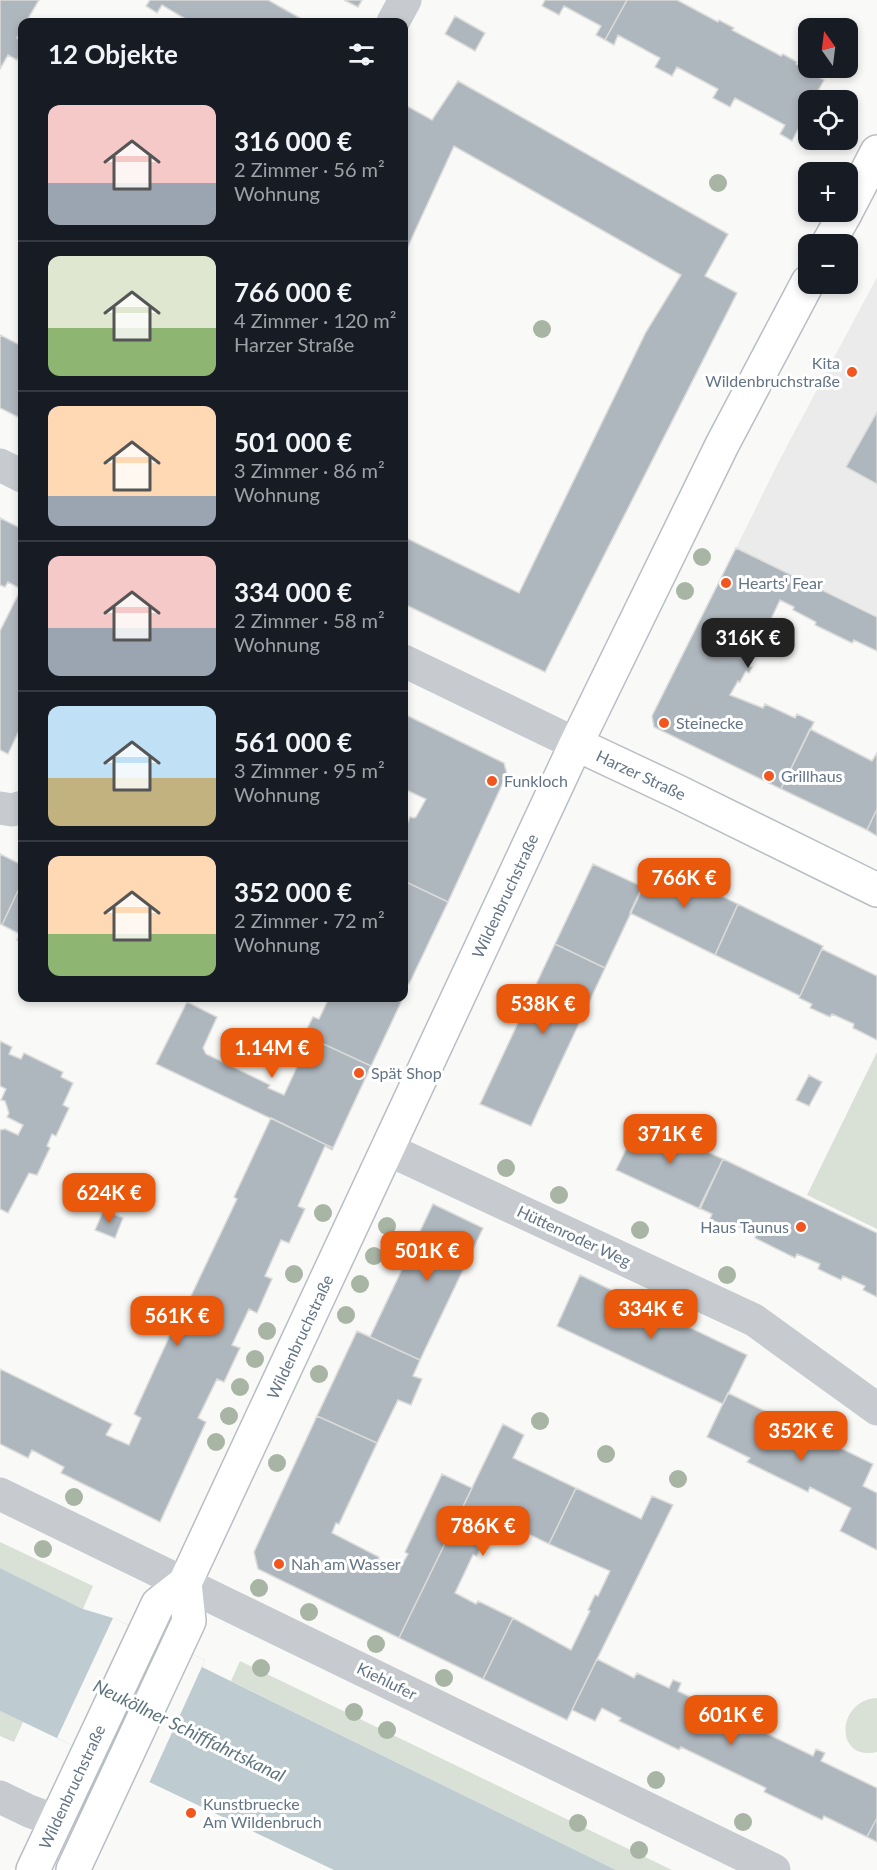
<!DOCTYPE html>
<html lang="de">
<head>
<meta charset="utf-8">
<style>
	body { margin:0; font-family:Lato,sans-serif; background:#242831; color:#f1f3f6; height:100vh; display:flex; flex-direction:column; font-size:22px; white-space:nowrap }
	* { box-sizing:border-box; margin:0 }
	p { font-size:20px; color:#9ea1a6 }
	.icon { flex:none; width:33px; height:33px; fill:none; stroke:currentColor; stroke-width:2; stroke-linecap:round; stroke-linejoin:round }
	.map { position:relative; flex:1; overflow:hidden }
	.sheet { position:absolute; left:18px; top:18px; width:390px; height:984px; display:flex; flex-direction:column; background:#171b24; border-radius:12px; box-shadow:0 3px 9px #0003 }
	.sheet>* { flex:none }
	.needle { width:39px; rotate:346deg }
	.controls { position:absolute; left:798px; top:18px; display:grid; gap:12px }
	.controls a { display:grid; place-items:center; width:60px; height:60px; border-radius:12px; background:#171b24; box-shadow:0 3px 9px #0003; font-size:30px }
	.price { position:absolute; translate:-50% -51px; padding:0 14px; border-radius:12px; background:#ea580c; color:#fff; font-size:20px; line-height:39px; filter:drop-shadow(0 2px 3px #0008) }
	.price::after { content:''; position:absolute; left:50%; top:36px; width:18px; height:14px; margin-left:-9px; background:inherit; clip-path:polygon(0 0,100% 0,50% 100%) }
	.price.active { background:#222; color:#fff }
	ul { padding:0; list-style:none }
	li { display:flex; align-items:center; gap:18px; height:150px; padding:0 30px }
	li+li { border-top:2px solid #363941 }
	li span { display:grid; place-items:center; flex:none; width:168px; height:120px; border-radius:12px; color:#555 }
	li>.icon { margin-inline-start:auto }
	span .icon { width:72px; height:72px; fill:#fffc; stroke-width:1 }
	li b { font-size:26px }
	h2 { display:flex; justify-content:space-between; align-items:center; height:72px; padding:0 30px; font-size:26px }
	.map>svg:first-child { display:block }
	.built { fill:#eaebea }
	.green { fill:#d9e0d6 }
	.water { fill:#becbd0 }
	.pier { fill:#f9faf7 }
	.building { fill:#afb7be; stroke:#dbdbd9; stroke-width:1.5 }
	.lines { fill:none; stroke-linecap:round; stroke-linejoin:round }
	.secondary-casing { stroke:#b9bec4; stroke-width:36 }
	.street { stroke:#c7cbcf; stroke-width:33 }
	.secondary { stroke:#fff; stroke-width:33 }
	.tree { fill:#a8b4a4 }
	.poi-dot { fill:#f2551e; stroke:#fff; stroke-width:2 }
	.labels { text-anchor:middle; stroke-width:6; stroke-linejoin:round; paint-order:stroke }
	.poi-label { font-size:16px; fill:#627485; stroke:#fff; text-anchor:start }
	.street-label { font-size:16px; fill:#627485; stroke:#fff }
	.water-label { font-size:18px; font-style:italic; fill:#5d747e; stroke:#fff }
</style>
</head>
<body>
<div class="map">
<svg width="877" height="1870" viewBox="0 0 877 1870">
	<rect width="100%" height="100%" fill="#f9faf7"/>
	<path class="built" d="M877,277V616L736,548L779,461Z"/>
	<path class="green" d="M877,1052V1229L807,1195Z
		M0,1542L93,1586L83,1609L0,1568Z
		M240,1661L672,1870H616L231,1681Z
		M877,1698V1752C834,1762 836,1700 877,1698Z
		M0,1711L23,1722L14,1742L0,1736Z"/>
	<path class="water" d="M0,1568L83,1609L113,1618L205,1660L202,1667L616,1870H334L0,1711Z"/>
	<path class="pier" d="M113,1618L205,1660L149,1783L57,1738Z"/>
	<path class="building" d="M0,0H39L26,22H22V29L17,38L22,41V50L17,60L8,55L0,69Z
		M150,0H268L307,22H182L184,18L162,5L157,13L146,6Z
		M344,0H362L358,7Z
		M545,0H627L605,40L596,35L601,26L564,6L559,15L542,6Z
		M627,0H677L718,22L719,20L734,28L732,30L781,56L783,54L797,62L796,64L824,80L813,100H808V110L792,141L780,134L785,125L735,98L730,107L713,98L718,89L677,67L672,76L655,67L660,58L618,35L614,45L605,40Z
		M455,16L485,33L475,51L445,34Z
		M458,81L728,234L705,276L737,293L545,672L404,604V537L519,593L646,332L681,275L454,146L404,255V114L407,106L432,120Z
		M0,335L22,346V419L0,408Z
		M877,412V484L846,467Z
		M0,518L22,529V724L8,754L0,750V631L21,589L8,582L5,587L0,585Z
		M736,548L877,617V651L854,640L852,643L815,625L816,622L793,610L794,607L780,600L749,666L752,667L749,673L746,671L740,682L738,681L730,695L763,708L765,704L795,718L797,714L814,722L781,789L654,727L652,716Z
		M404,714L504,763L507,774L448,902L404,881V831L410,817L414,818L416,817L426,799L404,789Z
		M810,729L872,761L877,753V809L867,830L781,789Z
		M877,809V836L867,830Z
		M0,854L22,865V882L2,925L0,924Z
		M653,863L738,904L715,955L630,913Z
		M593,864L643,887L605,968L555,944Z
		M404,881L448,902L409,984L404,981Z
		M22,882V943L17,940L20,934L2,925Z
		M738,904L823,946L800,996L715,955Z
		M555,944L605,968L531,1126L480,1104Z
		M822,949L877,976V1040L853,1028L854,1024L832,1014L830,1017L810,1008L812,1004L799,998Z
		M329,998H403L371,1066L304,1035L313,1017L319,1019Z
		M187,1002L217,1017L203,1048L206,1054L270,1085L268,1088L284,1095L302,1056L296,1053L304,1035L371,1066L333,1148L156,1064Z
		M0,1041L12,1047L9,1054L21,1059L24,1053L63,1072L61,1077L73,1083L63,1105L69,1108L56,1136L52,1134L47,1146L50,1148L37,1175L29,1173L8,1213L0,1209V1130L5,1129L18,1135L23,1125L7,1117L9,1113L5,1101L1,1100L6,1089L0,1086Z
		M809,1075L822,1082L809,1106L796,1100Z
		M271,1118L333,1148L332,1150L325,1146L298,1206L305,1209L289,1243L281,1240L265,1276L272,1279L257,1313L249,1309L232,1345L240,1348L224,1382L217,1379L198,1418L206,1422L160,1522L61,1473L64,1467L32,1450L28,1458L0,1444V1369L112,1424L106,1435L129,1445L141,1418L134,1414L171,1333L173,1334L237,1199L234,1197Z
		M640,1121L723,1159L700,1209L616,1170Z
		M723,1159L877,1233V1297L863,1290L865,1286L843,1276L841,1280L818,1269L820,1264L797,1254L795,1258L755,1238L756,1235L734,1224L731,1229L710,1219L712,1214L699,1208Z
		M433,1204L483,1228L420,1360L370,1337Z
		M104,1210L123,1218L115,1238L95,1230Z
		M580,1275L747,1355L723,1404L557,1326Z
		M357,1331L420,1360L413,1376L422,1379L411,1405L398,1400L377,1443L317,1416Z
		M728,1393L873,1464L863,1486L877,1493V1550L840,1531L851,1508L810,1487L808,1492L747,1462L750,1458L707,1437Z
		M317,1416L377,1443L339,1524L336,1523L332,1533L379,1557L378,1559L399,1570L408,1554L405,1552L442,1474L472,1488L399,1638L258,1569L254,1552Z
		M503,1424L524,1435L513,1458L576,1488L549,1544L518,1529L519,1526L494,1514L482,1540H484L477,1556L473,1555L455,1593L476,1604L478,1601L513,1618L483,1679L399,1638Z
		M576,1488L641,1519L652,1496L673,1505L567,1720L483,1679L513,1618L571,1650L590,1611L588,1610L595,1595L598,1596L610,1571L549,1544Z
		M597,1659L634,1678L637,1673L669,1688L673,1680L681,1683L678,1691L813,1756L816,1749L825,1753L821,1761L877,1788V1818L867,1837L824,1816L822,1820L764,1792L766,1788L681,1747L679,1750L619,1721L621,1718L602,1708L595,1721L572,1710Z
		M877,1818V1842L867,1837Z"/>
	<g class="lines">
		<defs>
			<path id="secondary" d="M848,208L877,152
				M828,244L846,212
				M576,744L676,791L877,890
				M33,1870L158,1604L185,1583L576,744L722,445L808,282
				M73,1870L189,1621L185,1583"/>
		</defs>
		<use href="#secondary" class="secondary-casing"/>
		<path class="street" d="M393,22L405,0
			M0,465L22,476
			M404,661L576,744
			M0,808L12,810L22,807
			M387,1149L754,1320L877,1409
			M0,1494L774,1870
			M0,1797L29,1811L56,1821"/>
		<use href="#secondary" class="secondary"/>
	</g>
	<g class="tree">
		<circle cx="718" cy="183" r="9"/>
		<circle cx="542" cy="329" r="9"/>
		<circle cx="702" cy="557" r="9"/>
		<circle cx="685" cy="591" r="9"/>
		<circle cx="506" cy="1168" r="9"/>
		<circle cx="559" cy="1195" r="9"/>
		<circle cx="323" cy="1213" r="9"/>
		<circle cx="387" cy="1226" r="9"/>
		<circle cx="640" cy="1230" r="9"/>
		<circle cx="374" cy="1256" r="9"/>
		<circle cx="294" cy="1274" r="9"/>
		<circle cx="727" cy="1275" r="9"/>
		<circle cx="360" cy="1284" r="9"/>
		<circle cx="346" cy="1315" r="9"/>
		<circle cx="267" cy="1331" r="9"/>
		<circle cx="255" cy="1359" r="9"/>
		<circle cx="319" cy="1374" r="9"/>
		<circle cx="240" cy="1387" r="9"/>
		<circle cx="229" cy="1416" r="9"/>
		<circle cx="540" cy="1421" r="9"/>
		<circle cx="216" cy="1442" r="9"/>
		<circle cx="606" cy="1454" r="9"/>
		<circle cx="277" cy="1463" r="9"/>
		<circle cx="678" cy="1479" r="9"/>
		<circle cx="74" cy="1497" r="9"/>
		<circle cx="43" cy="1549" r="9"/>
		<circle cx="259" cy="1588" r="9"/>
		<circle cx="309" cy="1612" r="9"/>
		<circle cx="376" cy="1644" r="9"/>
		<circle cx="261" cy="1668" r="9"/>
		<circle cx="444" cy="1678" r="9"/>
		<circle cx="354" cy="1712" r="9"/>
		<circle cx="387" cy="1730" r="9"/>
		<circle cx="656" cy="1780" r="9"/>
		<circle cx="743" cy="1822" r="9"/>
		<circle cx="578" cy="1823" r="9"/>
		<circle cx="639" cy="1850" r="9"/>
	</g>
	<g class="poi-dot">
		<circle cx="852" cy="372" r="6"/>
		<circle cx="726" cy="583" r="6"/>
		<circle cx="664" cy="723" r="6"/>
		<circle cx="769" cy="776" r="6"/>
		<circle cx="492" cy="781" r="6"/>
		<circle cx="359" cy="1073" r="6"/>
		<circle cx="801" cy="1227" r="6"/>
		<circle cx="279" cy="1564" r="6"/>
		<circle cx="191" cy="1813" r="6"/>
	</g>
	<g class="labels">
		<g class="poi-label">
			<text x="840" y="369" text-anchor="end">Kita<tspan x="840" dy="18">Wildenbruchstraße</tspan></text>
			<text x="738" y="589">Hearts' Fear</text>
			<text x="676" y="729">Steinecke</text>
			<text x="781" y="782">Grillhaus</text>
			<text x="504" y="787">Funkloch</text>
			<text x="371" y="1079">Spät Shop</text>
			<text x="789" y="1233" text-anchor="end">Haus Taunus</text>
			<text x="291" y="1570">Nah am Wasser</text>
			<text x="203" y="1810">Kunstbruecke<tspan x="203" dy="18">Am Wildenbruch</tspan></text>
		</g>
		<g class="street-label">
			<text transform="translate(641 775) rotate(25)" y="6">Harzer Straße</text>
			<text transform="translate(505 896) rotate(-65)" y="6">Wildenbruchstraße</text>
			<text transform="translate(574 1236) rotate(25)" y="6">Hüttenroder Weg</text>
			<text transform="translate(300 1337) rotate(-65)" y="6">Wildenbruchstraße</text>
			<text transform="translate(387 1681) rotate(26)" y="6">Kiehlufer</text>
			<text transform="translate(72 1787) rotate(-65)" y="6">Wildenbruchstraße</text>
		</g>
		<g class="water-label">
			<text transform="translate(189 1731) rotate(26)" y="6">Neuköllner Schifffahrtskanal</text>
		</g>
	</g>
</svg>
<div class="controls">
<a><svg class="needle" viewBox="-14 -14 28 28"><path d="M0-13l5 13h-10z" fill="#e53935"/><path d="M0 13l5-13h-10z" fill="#9ea1a6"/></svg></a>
<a><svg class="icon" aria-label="locate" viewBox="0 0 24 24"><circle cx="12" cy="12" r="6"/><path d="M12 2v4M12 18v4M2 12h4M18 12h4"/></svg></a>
<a>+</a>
<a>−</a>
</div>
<b class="price active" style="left:748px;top:669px">316K €</b>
<b class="price" style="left:684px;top:909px">766K €</b>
<b class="price" style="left:543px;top:1035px">538K €</b>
<b class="price" style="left:272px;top:1079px">1.14M €</b>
<b class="price" style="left:670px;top:1165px">371K €</b>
<b class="price" style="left:109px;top:1224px">624K €</b>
<b class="price" style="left:427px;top:1282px">501K €</b>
<b class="price" style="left:651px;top:1340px">334K €</b>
<b class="price" style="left:177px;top:1347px">561K €</b>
<b class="price" style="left:801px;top:1462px">352K €</b>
<b class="price" style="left:483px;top:1557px">786K €</b>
<b class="price" style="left:731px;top:1746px">601K €</b>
<section class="sheet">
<h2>12 Objekte<svg class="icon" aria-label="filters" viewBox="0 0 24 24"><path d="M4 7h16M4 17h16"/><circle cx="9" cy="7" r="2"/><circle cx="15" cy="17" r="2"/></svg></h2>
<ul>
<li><span style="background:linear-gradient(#f6c9c9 65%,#9aa5b1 0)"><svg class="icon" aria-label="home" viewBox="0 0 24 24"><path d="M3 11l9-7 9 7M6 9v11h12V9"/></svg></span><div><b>316 000 €</b><p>2 Zimmer · 56 m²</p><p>Wohnung</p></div></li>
<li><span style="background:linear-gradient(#dfe7d0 60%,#8fb573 0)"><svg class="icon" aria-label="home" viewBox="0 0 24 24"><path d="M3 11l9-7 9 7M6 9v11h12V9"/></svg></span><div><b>766 000 €</b><p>4 Zimmer · 120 m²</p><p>Harzer Straße</p></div></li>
<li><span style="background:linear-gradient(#ffd9b3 75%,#9aa5b1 0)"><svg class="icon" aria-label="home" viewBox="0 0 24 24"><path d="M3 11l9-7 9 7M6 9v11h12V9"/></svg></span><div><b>501 000 €</b><p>3 Zimmer · 86 m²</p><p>Wohnung</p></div></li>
<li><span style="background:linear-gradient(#f6c9c9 60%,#9aa5b1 0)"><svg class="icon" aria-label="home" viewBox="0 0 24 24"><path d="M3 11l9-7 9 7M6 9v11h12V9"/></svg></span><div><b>334 000 €</b><p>2 Zimmer · 58 m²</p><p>Wohnung</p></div></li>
<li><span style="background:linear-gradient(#bfe0f5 60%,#c2b280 0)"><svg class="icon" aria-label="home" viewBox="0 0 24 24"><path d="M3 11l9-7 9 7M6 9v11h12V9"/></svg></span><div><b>561 000 €</b><p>3 Zimmer · 95 m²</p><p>Wohnung</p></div></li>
<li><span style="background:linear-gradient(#ffd9b3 65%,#8fb573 0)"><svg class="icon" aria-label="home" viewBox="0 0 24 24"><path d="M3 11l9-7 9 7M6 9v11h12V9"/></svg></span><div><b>352 000 €</b><p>2 Zimmer · 72 m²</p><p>Wohnung</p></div></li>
</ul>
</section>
</div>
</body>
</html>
